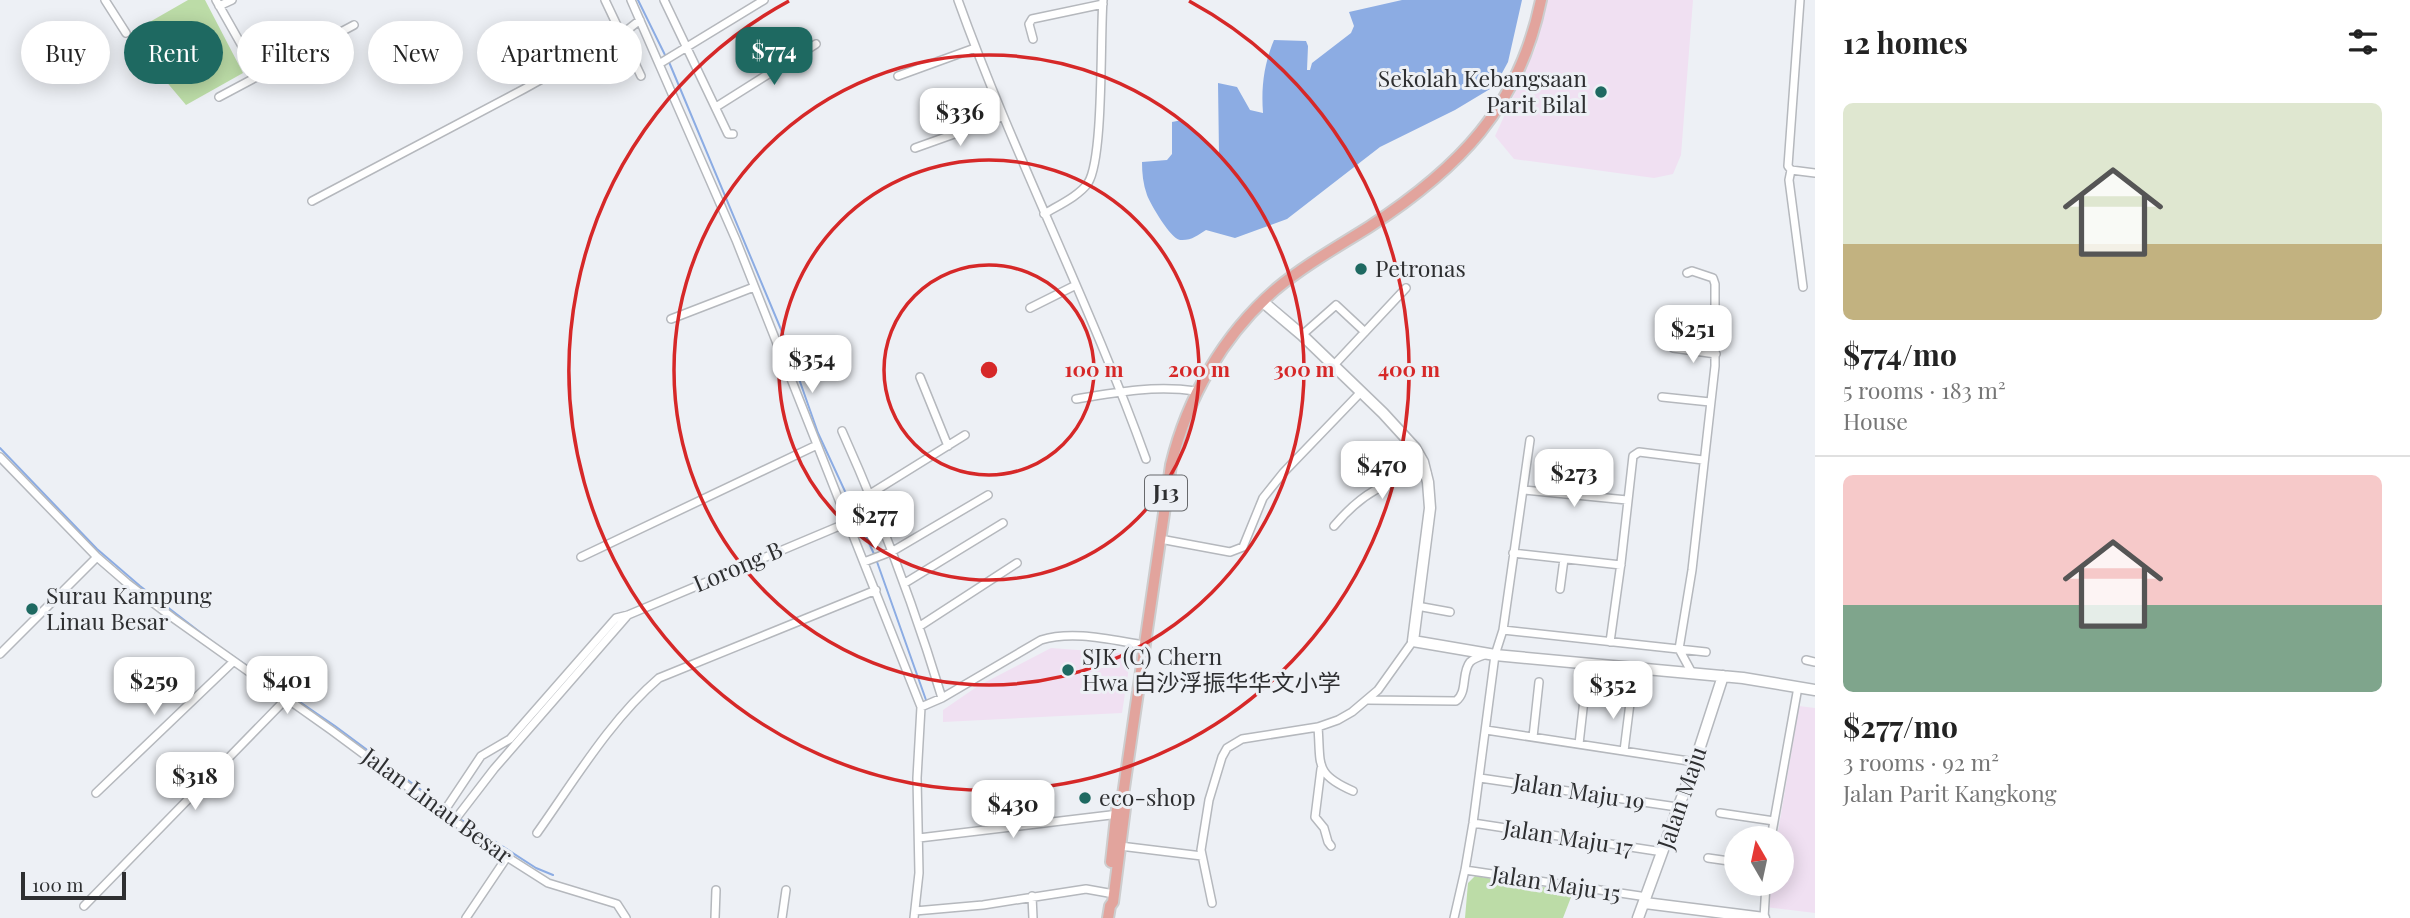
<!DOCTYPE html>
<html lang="en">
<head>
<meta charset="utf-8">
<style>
	body { margin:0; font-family:"Playfair Display","Noto Sans SC",serif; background:#f2f2f2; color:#222; height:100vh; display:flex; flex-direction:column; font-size:26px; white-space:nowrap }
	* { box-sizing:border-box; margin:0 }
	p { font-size:23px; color:#767676 }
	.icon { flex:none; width:38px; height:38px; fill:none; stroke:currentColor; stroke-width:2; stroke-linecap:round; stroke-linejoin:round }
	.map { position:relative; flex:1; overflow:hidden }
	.sheet { display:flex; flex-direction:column; background:#fff; width:595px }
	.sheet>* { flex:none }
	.top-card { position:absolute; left:21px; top:21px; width:665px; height:63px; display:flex; gap:14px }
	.needle { width:46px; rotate:351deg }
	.fabs { position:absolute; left:1724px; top:826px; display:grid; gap:14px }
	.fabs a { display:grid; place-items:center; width:70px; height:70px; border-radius:50%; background:#fff; box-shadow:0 4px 18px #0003; font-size:35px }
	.scale { position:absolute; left:21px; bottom:18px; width:105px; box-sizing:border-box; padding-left:7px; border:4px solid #2e2f31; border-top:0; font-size:19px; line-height:24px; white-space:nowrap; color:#2e2f31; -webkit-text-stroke:5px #edf0f5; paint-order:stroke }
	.price { position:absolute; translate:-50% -60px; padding:0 16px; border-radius:14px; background:#fff; color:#222; font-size:23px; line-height:46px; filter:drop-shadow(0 2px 4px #0008) }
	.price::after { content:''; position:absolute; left:50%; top:42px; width:21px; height:16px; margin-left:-10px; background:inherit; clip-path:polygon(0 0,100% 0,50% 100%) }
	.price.selected { background:#1e6961; color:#fff }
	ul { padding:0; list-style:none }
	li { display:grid; align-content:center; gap:14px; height:371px; padding:0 28px }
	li+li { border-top:2px solid #e0e0e0 }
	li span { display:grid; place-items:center; height:217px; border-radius:10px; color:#555 }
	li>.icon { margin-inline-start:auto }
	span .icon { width:126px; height:126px; fill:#fffc; stroke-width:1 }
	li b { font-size:30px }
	h2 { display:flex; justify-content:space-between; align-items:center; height:84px; padding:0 28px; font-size:30px }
	.tag { padding:0 24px; border-radius:32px; background:#fff; box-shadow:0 4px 18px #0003; font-size:24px; line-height:63px }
	.tag.selected { background:#1e6961; color:#fff }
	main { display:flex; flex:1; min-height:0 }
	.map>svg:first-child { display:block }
	.education { fill:#f0e0f2 }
	.green { fill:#bcdca7 }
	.water { fill:#8cace3 }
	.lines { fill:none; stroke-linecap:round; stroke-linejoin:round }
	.stream { stroke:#8cace3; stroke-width:2 }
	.street-casing { stroke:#b5b8bd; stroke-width:10 }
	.secondary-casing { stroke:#b5b8bd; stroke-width:13 }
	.primary-casing { stroke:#cdcdce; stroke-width:14 }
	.street { stroke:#fff; stroke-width:7 }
	.secondary { stroke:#fff; stroke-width:10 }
	.primary { stroke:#e2a49d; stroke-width:10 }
	.ring { fill:none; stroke:#d62828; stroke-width:3.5 }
	.poi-dot { fill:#1e6961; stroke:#edf0f5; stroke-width:2.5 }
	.labels { text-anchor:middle; stroke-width:6; stroke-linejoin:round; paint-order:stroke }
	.shield { fill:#edf0f5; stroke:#67696c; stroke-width:2 }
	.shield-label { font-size:21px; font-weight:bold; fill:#2e2f31 }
	.poi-label { font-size:23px; fill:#2e2f31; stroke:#edf0f5; text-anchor:start }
	.street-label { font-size:23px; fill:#2e2f31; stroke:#edf0f5 }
	.centre { fill:#d62828; stroke:#edf0f5; stroke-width:3.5 }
	.ring-label { font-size:21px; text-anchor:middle; font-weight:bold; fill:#d62828; stroke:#edf0f5; stroke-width:6; stroke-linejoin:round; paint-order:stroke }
</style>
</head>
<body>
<main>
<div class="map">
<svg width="1815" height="918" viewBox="0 0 1815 918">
	<rect width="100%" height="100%" fill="#edf0f5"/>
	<path class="education" d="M1547,0H1693L1681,155L1673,174L1654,178L1514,159L1495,136L1536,47Z
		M1051,648L1131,654L1122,713L943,722V710L978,686Z
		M1799,706L1815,708V913L1765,907L1769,884H1782V838H1777Z"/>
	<path class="green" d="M188,0H205L243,73L186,105L127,35Z
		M1475,876L1573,892L1563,918H1465L1468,883Z"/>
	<path class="water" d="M1402,0H1522L1508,62L1495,86L1455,110L1380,147L1287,219L1235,238L1206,230C1198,235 1191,241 1180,240C1170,238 1151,205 1147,195C1143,184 1142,173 1142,162L1167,160L1172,154V122L1182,120C1191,130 1213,144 1217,154H1219L1218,83L1237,87L1250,110L1263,113C1261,87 1264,64 1274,40L1306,41L1308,46L1307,70H1310L1312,63L1351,33L1354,26L1349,12Z"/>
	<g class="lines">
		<path class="stream" d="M638,0L666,57
			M669,62L785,339L818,433L874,554
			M0,448L97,549L140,586L218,646L335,726L444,807
			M876,559L926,700
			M460,819L536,868L553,875"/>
		<defs>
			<path id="street" d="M105,0L126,33
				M216,0L259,76
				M605,0L641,76
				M631,0L736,240L921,707L917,778L919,873L914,918
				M664,0L728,134H733
				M958,0C1014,156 1090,303 1146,459
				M1800,0L1788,166L1791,170L1815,173
				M219,6L232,0
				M1033,39L1029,24L1032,19L1103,4
				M659,64L764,0
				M898,76L975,48
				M219,97L354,25
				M716,107L816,44
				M915,148L1002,117
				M1791,170L1789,180L1803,287
				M312,201L524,89L621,35L640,20
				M1044,214C1057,206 1079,196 1088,183C1104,158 1100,36 1103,0
				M1687,273L1692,271L1713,278L1715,284V366L1692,570L1679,649L1692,673
				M1030,308L1076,285
				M671,319L754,287
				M1302,335L1336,305L1365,332
				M1673,348L1716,354
				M1334,365L1406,288
				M920,377L948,446
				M1662,397L1710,402
				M1076,399C1117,392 1155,385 1196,391
				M842,431C881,518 914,606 942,698
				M0,457L97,557L127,583L173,618L331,730L454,821L507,857L548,883L617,904L626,918
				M1523,490L1627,500
				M870,494L965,435
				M1334,526C1362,493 1385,481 1427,473
				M1160,539L1230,552L1243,547L1263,498L1283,473L1361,392
				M1513,553L1621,565
				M581,557L817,445
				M864,562L893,551L988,495
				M905,583L1003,523
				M1560,589L1564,559
				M1417,606L1450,612
				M920,626L1017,563
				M1503,630L1706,652
				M1610,642L1621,563L1633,456L1639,452L1703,460
				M0,654L97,557
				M1806,660L1815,662
				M1368,700L1456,701C1468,692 1461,673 1470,662C1474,658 1481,656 1487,654
				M921,707L942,698L1041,640C1073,630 1111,640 1144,645
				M1318,727C1321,765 1314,774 1353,791
				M1486,730L1695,762
				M1533,737L1539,682
				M1579,744L1585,691
				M1624,751L1631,695
				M1321,769L1315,817L1324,828L1328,842L1331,846
				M1480,778L1677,807
				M96,793L233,662
				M443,813L481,756L510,739L616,618L628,615L849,522
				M1720,813L1774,821
				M454,821L494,769L628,615
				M1473,823L1663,852
				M537,833C574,781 610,720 659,678L876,590
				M919,838L1119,814
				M1771,838L1798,687
				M1120,846L1202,856
				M1708,858L1736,862
				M1465,870L1647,897
				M1032,896L1033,918
				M1212,903L1201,850L1209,800L1222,757L1227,748L1242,739L1318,727L1338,720L1352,712L1378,690L1413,641
				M84,906L286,699
				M915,911L983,905L1086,889L1114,894
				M466,918L507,857
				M715,918L716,890
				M782,918L786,890
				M1454,918L1465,870L1473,823L1495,655L1503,630L1530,440
				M1764,918L1766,884"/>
			<path id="secondary" d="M1263,302L1302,335L1383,413L1415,448L1423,462L1428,482L1430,508L1413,641L1495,655L1743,678L1815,690
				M1645,903L1764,918
				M1638,918L1695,762L1723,676"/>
			<path id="primary" d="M1111,862L1117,808L1122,802
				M1108,918L1110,906L1113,902L1125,808L1122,802L1171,465C1187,398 1223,335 1276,289C1305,265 1337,247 1369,227C1458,169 1519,108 1541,0"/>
		</defs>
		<use href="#street" class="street-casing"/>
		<use href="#secondary" class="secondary-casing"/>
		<use href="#primary" class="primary-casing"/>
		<use href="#street" class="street"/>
		<use href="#secondary" class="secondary"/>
		<use href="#primary" class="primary"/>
	</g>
	<g class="ring">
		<circle cx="989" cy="370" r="105"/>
		<circle cx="989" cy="370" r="210"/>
		<circle cx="989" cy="370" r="315"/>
		<path d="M1189 1A420 420 0 1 1 789 1"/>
	</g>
	<g class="poi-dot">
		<circle cx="1601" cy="92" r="7"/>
		<circle cx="1361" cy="269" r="7"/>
		<circle cx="32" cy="609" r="7"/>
		<circle cx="1068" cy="670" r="7"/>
		<circle cx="1085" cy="798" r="7"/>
	</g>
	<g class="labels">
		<rect class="shield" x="1145" y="475.5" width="42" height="35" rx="5"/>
		<g class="shield-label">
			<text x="1166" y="500">J13</text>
		</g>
		<g class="poi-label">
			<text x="1587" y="87" text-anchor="end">Sekolah Kebangsaan<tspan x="1587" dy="26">Parit Bilal</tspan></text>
			<text x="1375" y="277">Petronas</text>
			<text x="46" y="604">Surau Kampung<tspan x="46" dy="26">Linau Besar</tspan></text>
			<text x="1082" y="665">SJK (C) Chern<tspan x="1082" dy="26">Hwa 白沙浮振华华文小学</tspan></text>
			<text x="1099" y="806">eco-shop</text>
		</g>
		<g class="street-label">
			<text transform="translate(738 567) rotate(-23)" y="8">Lorong B</text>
			<text transform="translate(1579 792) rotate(9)" y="8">Jalan Maju 19</text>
			<text transform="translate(1682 798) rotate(-71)" y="8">Jalan Maju</text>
			<text transform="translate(437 806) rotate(36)" y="8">Jalan Linau Besar</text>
			<text transform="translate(1568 838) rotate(9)" y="8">Jalan Maju 17</text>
			<text transform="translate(1556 884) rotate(9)" y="8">Jalan Maju 15</text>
		</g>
	</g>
	<circle cx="989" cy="370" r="10" class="centre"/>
	<g class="ring-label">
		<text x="1094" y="377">100 m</text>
		<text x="1199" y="377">200 m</text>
		<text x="1304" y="377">300 m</text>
		<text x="1409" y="377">400 m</text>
	</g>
</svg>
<div class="fabs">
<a><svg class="needle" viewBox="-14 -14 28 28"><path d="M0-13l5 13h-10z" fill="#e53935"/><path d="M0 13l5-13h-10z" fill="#767676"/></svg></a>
</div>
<div class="scale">100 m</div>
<b class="price selected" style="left:774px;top:87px">$774</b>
<b class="price" style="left:960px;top:148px">$336</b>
<b class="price" style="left:1693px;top:365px">$251</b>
<b class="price" style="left:812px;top:395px">$354</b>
<b class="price" style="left:1382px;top:501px">$470</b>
<b class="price" style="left:1574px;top:509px">$273</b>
<b class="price" style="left:875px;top:551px">$277</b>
<b class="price" style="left:287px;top:716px">$401</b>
<b class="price" style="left:154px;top:717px">$259</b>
<b class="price" style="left:1613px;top:721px">$352</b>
<b class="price" style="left:195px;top:812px">$318</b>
<b class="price" style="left:1013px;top:840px">$430</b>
<div class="top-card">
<a class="tag">Buy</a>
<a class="tag selected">Rent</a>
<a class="tag">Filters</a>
<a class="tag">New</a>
<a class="tag">Apartment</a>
</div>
</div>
<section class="sheet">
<h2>12 homes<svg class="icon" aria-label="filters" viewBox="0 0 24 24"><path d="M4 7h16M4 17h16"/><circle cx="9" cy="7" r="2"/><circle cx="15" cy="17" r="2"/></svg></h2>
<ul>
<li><span style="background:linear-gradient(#dfe7d0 65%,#c2b280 0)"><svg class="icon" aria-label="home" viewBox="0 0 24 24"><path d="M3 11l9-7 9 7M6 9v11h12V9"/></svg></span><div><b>$774/mo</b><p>5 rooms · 183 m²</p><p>House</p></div></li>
<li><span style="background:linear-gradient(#f6c9c9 60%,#7fa58c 0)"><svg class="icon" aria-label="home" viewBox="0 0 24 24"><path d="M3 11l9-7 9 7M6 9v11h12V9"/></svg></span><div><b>$277/mo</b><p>3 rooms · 92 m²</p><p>Jalan Parit Kangkong</p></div></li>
</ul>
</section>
</main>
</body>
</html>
